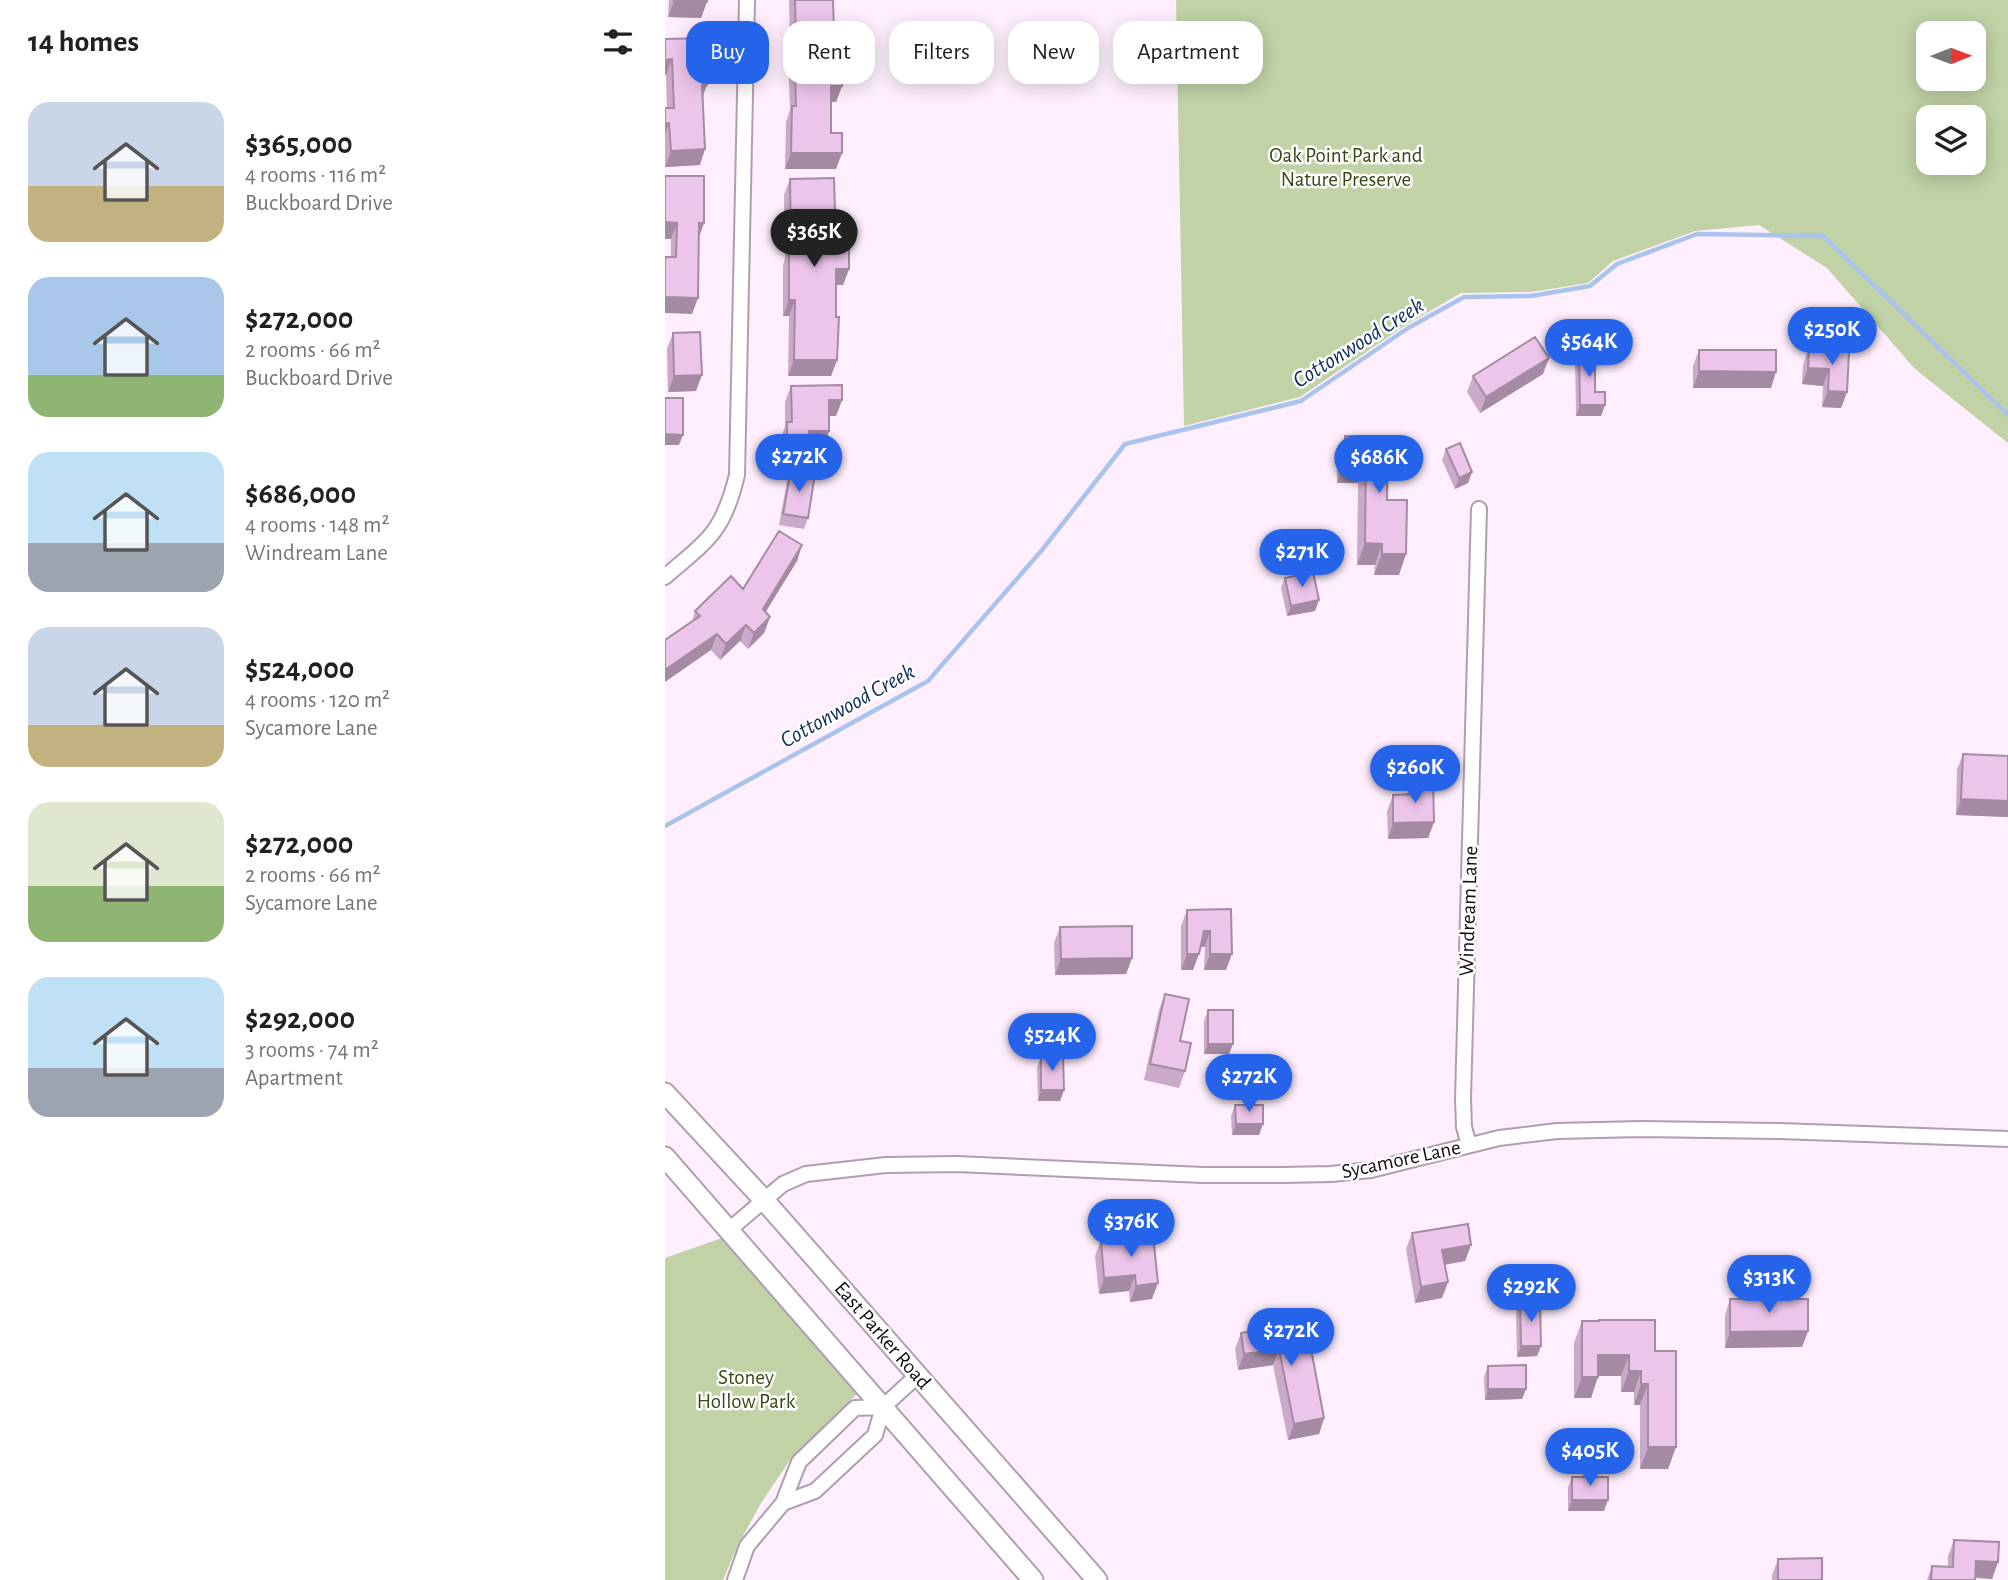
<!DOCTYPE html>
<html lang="en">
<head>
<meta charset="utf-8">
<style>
	body { margin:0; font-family:"Alegreya Sans",sans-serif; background:#f6f6f6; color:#202124; height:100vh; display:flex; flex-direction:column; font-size:26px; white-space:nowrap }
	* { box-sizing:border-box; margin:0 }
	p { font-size:23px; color:#757577 }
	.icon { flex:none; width:38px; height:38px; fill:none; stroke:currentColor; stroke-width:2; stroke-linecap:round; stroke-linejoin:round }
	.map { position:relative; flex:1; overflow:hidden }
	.panel { display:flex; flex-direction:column; background:#fff; width:665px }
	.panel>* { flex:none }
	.top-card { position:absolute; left:21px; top:21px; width:665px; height:63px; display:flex; gap:14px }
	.needle { width:46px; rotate:89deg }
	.fabs { position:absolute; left:1251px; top:21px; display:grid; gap:14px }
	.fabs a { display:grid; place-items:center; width:70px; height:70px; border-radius:14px; background:#fff; box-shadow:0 4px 18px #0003; font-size:35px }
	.price { position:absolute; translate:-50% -60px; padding:0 16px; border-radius:24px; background:#2563eb; color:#fff; font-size:23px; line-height:46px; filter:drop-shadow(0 2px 4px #0008) }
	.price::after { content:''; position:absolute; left:50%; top:42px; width:21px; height:16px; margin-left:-10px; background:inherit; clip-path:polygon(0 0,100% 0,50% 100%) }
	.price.current { background:#222; color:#fff }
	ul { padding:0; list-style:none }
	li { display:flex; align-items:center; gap:21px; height:175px; padding:0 28px }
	li span { display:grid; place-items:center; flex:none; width:196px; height:140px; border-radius:21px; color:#555 }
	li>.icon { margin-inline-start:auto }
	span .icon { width:84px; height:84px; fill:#fffc; stroke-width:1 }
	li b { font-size:30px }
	h2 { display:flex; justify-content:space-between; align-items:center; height:84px; padding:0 28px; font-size:30px }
	.pill { padding:0 24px; border-radius:21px; background:#fff; box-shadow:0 4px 18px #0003; font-size:24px; line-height:63px }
	.pill.current { background:#2563eb; color:#fff }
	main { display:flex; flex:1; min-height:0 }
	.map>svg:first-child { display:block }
	.green { fill:#c1d2a6; fill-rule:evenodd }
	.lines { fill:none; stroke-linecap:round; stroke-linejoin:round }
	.stream { stroke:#a9c3ed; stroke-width:4.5 }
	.street-casing { stroke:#b09eb0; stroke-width:18 }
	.secondary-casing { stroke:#b09eb0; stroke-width:23 }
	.street { stroke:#fff; stroke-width:14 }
	.secondary { stroke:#fff; stroke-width:19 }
	.wall { fill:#cba9ca }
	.shaded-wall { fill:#a58aa4 }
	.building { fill:#ecc5eb; stroke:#a58aa4; stroke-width:2 }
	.labels { text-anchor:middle; stroke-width:5; stroke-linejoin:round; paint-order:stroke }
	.park-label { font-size:21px; fill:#374814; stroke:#fff }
	.street-label { font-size:21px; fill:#120b12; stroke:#fff }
	.water-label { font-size:23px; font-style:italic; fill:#0f2e60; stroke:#fff }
</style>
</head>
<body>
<main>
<section class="panel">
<h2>14 homes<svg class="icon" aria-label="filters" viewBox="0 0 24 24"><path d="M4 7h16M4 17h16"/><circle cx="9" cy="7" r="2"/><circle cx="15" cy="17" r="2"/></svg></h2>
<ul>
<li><span style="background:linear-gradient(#c9d6e8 60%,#c2b280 0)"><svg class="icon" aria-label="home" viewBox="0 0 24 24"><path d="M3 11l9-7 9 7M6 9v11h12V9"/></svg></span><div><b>$365,000</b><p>4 rooms · 116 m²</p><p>Buckboard Drive</p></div></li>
<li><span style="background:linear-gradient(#a9c7e8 70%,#8fb573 0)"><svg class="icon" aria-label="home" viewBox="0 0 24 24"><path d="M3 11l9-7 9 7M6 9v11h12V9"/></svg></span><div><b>$272,000</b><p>2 rooms · 66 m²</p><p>Buckboard Drive</p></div></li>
<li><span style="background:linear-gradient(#bfe0f5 65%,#9aa5b1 0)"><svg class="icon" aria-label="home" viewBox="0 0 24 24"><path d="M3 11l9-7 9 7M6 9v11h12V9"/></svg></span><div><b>$686,000</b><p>4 rooms · 148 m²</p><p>Windream Lane</p></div></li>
<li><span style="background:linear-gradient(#c9d6e8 70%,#c2b280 0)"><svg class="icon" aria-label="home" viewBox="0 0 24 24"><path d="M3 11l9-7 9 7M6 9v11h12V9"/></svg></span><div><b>$524,000</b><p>4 rooms · 120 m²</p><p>Sycamore Lane</p></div></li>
<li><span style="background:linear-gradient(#dfe7d0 60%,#8fb573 0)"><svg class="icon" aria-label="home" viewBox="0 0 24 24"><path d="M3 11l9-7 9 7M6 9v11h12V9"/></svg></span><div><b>$272,000</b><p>2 rooms · 66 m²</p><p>Sycamore Lane</p></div></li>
<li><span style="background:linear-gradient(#bfe0f5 65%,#9aa5b1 0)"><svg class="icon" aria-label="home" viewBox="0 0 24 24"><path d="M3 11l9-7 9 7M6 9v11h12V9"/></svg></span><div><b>$292,000</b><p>3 rooms · 74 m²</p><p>Apartment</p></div></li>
</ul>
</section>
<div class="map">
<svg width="1343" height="1580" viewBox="0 0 1343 1580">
	<rect width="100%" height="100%" fill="#ffeffe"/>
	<path class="green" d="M511,0H1343V443L1250,369L1162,268L1094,225L1030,231L948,261L923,283L866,292L796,293L741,325L635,397L519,426ZM1309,33V79H1264V33ZM1309,117V163H1264V117Z
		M57,1238L192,1394L125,1460L96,1503L73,1545L58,1580H0V1258Z"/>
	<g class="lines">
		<path class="stream" d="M0,826L263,681L377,550L460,444L636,401L743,328L799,297L866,296L925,286L952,264L1032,234L1158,236L1343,415"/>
		<defs>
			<path id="street" d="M0,577C16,562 36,549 49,531C61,515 67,495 72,475L82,0
				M804,1145L799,1127L798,1099L814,509
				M64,1230L118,1184L141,1174L221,1165L292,1164L538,1175H617L666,1174L706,1170L834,1138L892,1131L976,1129L1114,1131L1343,1139
				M218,1407L190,1408L134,1462L118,1503L150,1491L210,1435L218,1407L253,1375
				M70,1580L82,1546L118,1503"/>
			<path id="secondary" d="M0,1093L99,1200L432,1580
				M0,1157L368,1580"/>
		</defs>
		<use href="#street" class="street-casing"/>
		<use href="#secondary" class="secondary-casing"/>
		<use href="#street" class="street"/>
		<use href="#secondary" class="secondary"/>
	</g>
	<path class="wall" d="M4,0H42L36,18L3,17Z
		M124,0H168L169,33L173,68L177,86L171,102H166V133L171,169H120L121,122L125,110L123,54L125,48Z
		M0,39L38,95L35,165L0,167V108H2Z
		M0,176L39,223L34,237L27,314L6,257V239H0Z
		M125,179L170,211L166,222V249L184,269L178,285H171L172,360L166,376H123L124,316H118V265L120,258L119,195Z
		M8,333L31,391L3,392L2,349Z
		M914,347L930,392L940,405L936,416H911L910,358Z
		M1144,348L1184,351L1182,392L1176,408L1157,407L1158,386L1137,384L1138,365Z
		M1034,350L1106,388H1028V366Z
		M878,374L815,413L802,392L808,376Z
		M126,386L177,400L171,416H164V431L159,447H143L138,461L116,462V438L120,426V402Z
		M680,436L723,437L722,500L734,575H709L710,565H692L693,483H672V457Z
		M781,449L807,472L803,483L790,489L777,460Z
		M126,470L143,518L139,529L114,525L122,481Z
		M137,545L132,561L100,612L105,617L99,633L83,649L75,641L55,660L46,650L27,622L30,611L78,589Z
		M620,578L650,611L622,616L616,588Z
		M1298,754L1343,756V817L1291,815L1292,770Z
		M752,779L769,822L763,838L723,839L722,811L728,795L746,794Z
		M566,909L561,970H539L540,947H535L528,970H516V926L522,910Z
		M395,927L467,958L461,974L390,975L389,943Z
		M500,994L520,1071L514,1088L479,1080L494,1010Z
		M543,1010L564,1054H539V1021Z
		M376,1056L399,1090L395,1101H373L372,1067Z
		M570,1105L598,1124L594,1135H567L566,1116Z
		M747,1233L806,1245L800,1261L780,1265L783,1282L777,1298L750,1303L741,1249Z
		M488,1235L487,1299L465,1302L464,1291L434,1294L430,1256L436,1240Z
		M1065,1299L1143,1331L1137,1347L1060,1348V1315Z
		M855,1301L876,1346L872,1356L852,1357L851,1312Z
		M917,1321L990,1351L1011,1447L1003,1469H975V1405H969V1392H956V1376H933L926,1398H909V1343Z
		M576,1333L640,1350L659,1418L654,1434L623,1440L608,1365L573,1370L570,1349Z
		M823,1366L861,1389L857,1399L820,1400L819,1377Z
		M907,1477L939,1511H903V1487Z
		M1289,1540L1333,1562L1327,1579L1310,1578V1580H1262L1267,1566L1283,1567V1556Z
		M1113,1559L1157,1580H1107V1575Z"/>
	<path class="shaded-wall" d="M9,1L42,2L36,18L3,17Z
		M7,59L1,75H0V60Z
		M37,85H42L36,101Z
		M166,86H177L171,102H160Z
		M0,123H4L0,134Z
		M40,149L35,165L0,167L6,151Z
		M126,153H177L171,169H120Z
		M166,211H170L164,227Z
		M0,222L12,223L6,239H0Z
		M34,223H39L33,239Z
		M171,269H184L178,285H165Z
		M0,297L33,298L27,314L0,313Z
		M124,300H130L124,316H118Z
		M884,358L878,374L815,413L821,397Z
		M129,360H172L166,376H123Z
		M1143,368L1164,369L1158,386L1137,384Z
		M1034,371L1111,372L1106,388H1028Z
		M37,375L31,391L3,392L9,376Z
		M1163,391L1182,392L1176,408L1157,407Z
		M164,400H177L171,416H158Z
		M915,405H940L936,416H911Z
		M144,431H164L159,447H143L138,461L116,462L122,446Z
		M0,434L18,435L14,445H0Z
		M679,461L701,462L693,483H672Z
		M807,472L803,483L790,489L794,478Z
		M700,543L717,544L710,565H692Z
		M137,545L132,561L92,626L98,609Z
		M717,554H741L734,575H709Z
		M654,600L650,611L622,616L626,606Z
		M105,617L99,633L83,649L89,633Z
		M81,625L75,641L55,660L61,644Z
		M52,634L46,650L0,682V670Z
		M1296,799L1343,801V817L1291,815Z
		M769,822L763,838L723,839L728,823Z
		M539,931H545L540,947H533Z
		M522,954H534L528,970H516Z
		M545,954H567L561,970H539Z
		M467,958L461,974L390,975L396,959Z
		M543,1044H568L564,1054H539Z
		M376,1090H399L395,1101H373Z
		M571,1124H598L594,1135H567Z
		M806,1245L800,1261L771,1266L777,1250Z
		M470,1275L464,1291L434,1294L439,1278Z
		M783,1282L777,1298L750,1303L756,1287Z
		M493,1283L487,1299L465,1302L471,1286Z
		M1143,1331L1137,1347L1060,1348L1065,1332Z
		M856,1346H876L872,1356L852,1357Z
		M614,1349L608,1365L573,1370L579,1354Z
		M933,1355H964L956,1376H926Z
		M964,1371H976L969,1392H956Z
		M917,1377H933L926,1398H909Z
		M976,1384H983L975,1405H969Z
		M823,1389H861L857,1399L820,1400Z
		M659,1418L654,1434L623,1440L629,1424Z
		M983,1447H1011L1003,1469H975Z
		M907,1500H943L939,1511H903Z
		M1311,1561L1333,1562L1327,1579L1305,1577Z"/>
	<path class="building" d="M9,0H42V2L9,1Z
		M130,0H168L169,33H171L173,68H176L177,86H166V133H177V153H126L127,106H131L129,38H131Z
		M41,38L42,85H37L40,149L6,151L4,123H0V108H9L7,59L0,60V39Z
		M0,176H39V223H34L33,298L0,297V257H11L12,223L0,222Z
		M169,178L170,211H166V249H184V269H171V317H174L172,360H129L130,300H124V249H126L125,179Z
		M35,332L37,375L9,376L8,333Z
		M870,337L884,358L821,397L808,376Z
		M914,347H930V392H940V405H915Z
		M1144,348L1184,351L1182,392L1163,391L1164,369L1143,368Z
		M1034,350H1111V372L1034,371Z
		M177,385V400H164V431H144V445L122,446V422H127L126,386Z
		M0,398H18V435L0,434Z
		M680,436L723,437L722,500H742L741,554H717V544L700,543L701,462L679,461Z
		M795,443L807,472L794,478L781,449Z
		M126,470L150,474L143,518L118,514Z
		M114,531L137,545L98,609L105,617L89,633L81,625L61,644L52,634L0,670V640L35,616L30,611L66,576L78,589Z
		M648,572L654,600L626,606L620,578Z
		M1298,754L1343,756V801L1296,799Z
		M752,779H768L769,822L728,823V795L752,794Z
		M566,909L567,954H545V931H539L534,954H522V910Z
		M467,926V958L396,959L395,927Z
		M500,994L524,999L515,1041L526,1043L520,1071L485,1064Z
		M543,1010H568V1044H543Z
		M376,1056H398L399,1090H376Z
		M570,1105H598V1124H571Z
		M803,1224L806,1245L777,1250L783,1282L756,1287L747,1233Z
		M488,1235L493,1283L471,1286L470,1275L439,1278L436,1240Z
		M1065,1299H1143V1331L1065,1332Z
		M855,1301H875L876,1346H856Z
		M934,1320H990V1351H1011V1447H983V1384H976V1371H964V1355H933V1377H917V1321H934Z
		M636,1323L640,1350L646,1349L659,1418L629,1424L614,1349L579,1354L576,1333Z
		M861,1365V1389H823V1366Z
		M907,1477H943V1500H907Z
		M1289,1540L1334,1542L1333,1562L1311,1561L1310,1580H1266L1267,1566L1288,1567Z
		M1157,1558V1580H1113V1559Z"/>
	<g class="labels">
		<g class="park-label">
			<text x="681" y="162">Oak Point Park and<tspan x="681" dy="24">Nature Preserve</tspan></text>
			<text x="81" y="1384">Stoney<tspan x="81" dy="24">Hollow Park</tspan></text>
		</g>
		<g class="street-label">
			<text transform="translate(803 911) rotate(-88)" y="7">Windream Lane</text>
			<text transform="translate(736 1159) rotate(-12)" y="7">Sycamore Lane</text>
			<text transform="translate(218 1335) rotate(49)" y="7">East Parker Road</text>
		</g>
		<g class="water-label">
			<text transform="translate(693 342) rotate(-32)" y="8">Cottonwood Creek</text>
			<text transform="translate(182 705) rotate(-29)" y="8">Cottonwood Creek</text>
		</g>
	</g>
</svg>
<div class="fabs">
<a><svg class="needle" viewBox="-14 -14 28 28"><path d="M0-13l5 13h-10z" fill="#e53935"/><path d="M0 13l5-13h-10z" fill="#757577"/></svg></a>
<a><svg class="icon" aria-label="layers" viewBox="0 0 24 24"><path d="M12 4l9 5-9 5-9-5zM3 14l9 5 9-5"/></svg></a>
</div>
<b class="price current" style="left:149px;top:269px">$365K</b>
<b class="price" style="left:1167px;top:367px">$250K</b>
<b class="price" style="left:924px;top:379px">$564K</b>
<b class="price" style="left:134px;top:494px">$272K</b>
<b class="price" style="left:714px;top:495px">$686K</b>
<b class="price" style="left:637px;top:589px">$271K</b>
<b class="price" style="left:750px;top:805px">$260K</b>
<b class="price" style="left:387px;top:1073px">$524K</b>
<b class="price" style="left:584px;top:1114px">$272K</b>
<b class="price" style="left:466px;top:1259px">$376K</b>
<b class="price" style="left:1104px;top:1315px">$313K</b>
<b class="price" style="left:866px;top:1324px">$292K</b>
<b class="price" style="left:626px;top:1368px">$272K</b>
<b class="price" style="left:925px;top:1488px">$405K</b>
<div class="top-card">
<a class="pill current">Buy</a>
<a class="pill">Rent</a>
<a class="pill">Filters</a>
<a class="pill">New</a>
<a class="pill">Apartment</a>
</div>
</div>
</main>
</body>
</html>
